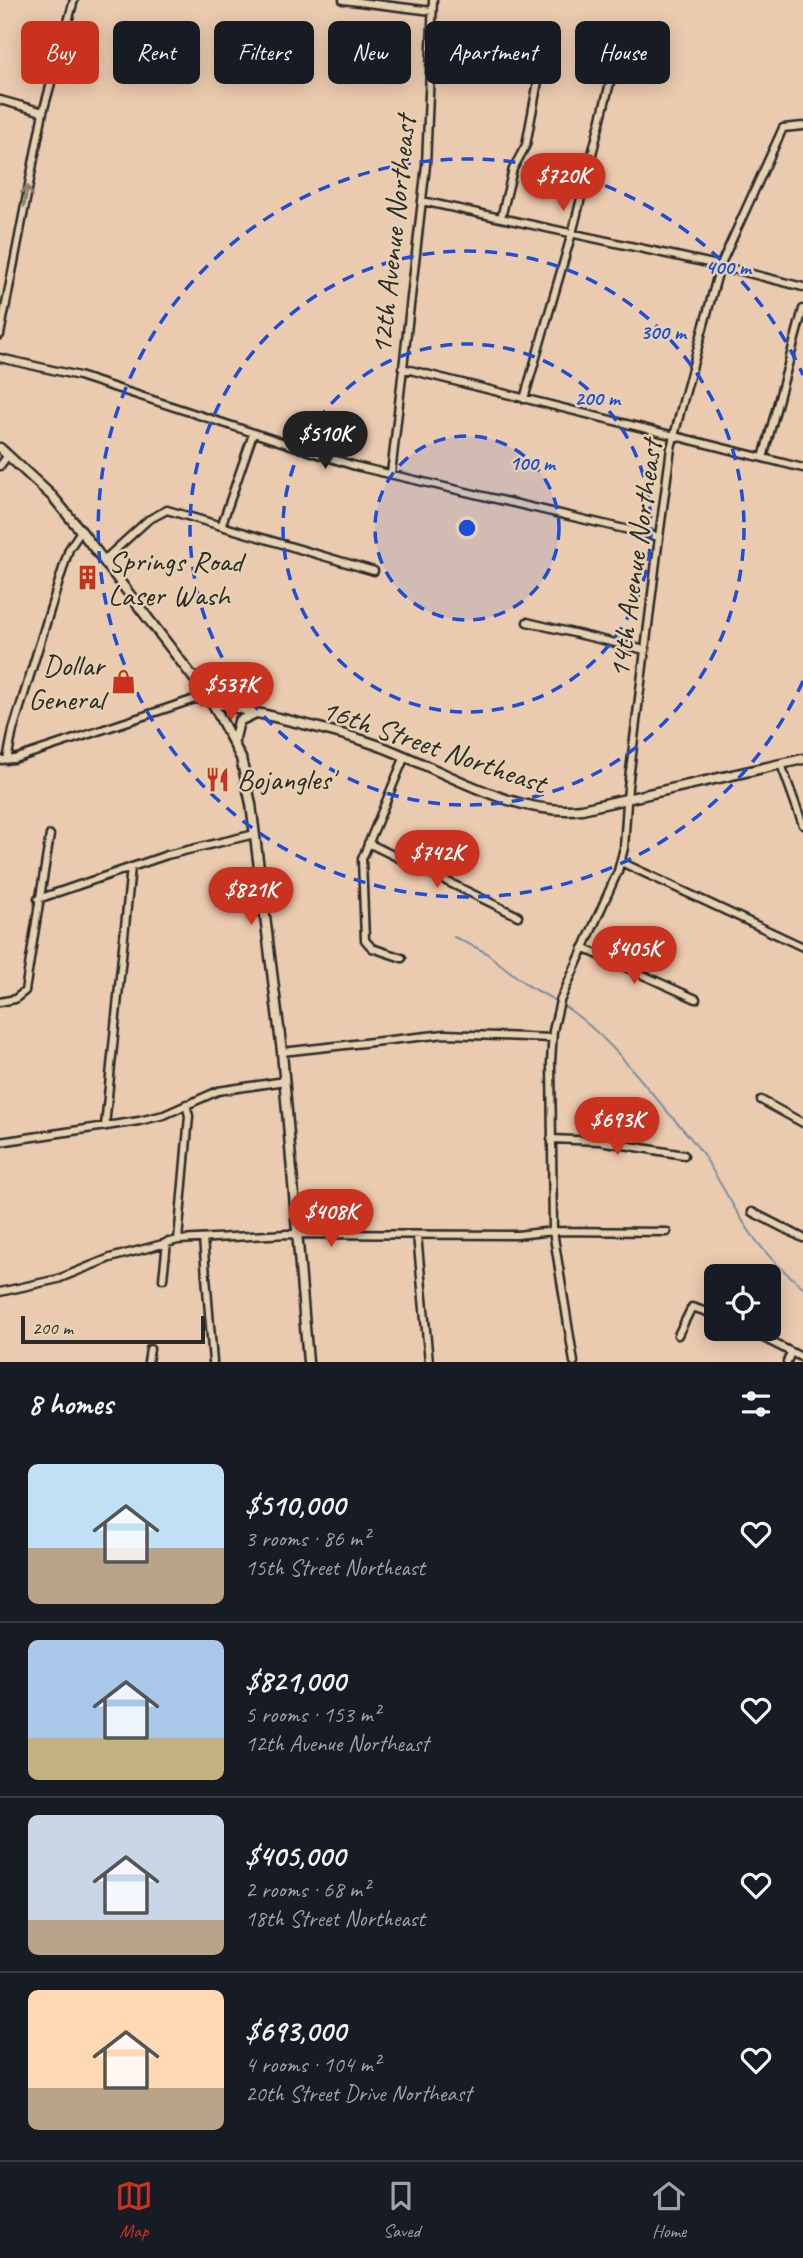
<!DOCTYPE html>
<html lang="en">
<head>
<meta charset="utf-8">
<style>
	body { margin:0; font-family:Caveat,sans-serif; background:#20242c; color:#f1f3f6; height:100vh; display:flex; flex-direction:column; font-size:26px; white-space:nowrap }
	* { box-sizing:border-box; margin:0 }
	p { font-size:23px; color:#9ea1a6 }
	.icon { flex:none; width:38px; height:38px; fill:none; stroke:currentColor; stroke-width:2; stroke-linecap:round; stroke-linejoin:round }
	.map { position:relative; height:1362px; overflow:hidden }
	.side { display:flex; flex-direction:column; background:#171b24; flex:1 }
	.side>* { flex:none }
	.banner { position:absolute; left:21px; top:21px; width:761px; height:63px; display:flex; gap:14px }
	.buttons { position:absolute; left:704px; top:1264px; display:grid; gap:14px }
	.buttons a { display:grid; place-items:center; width:77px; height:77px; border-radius:10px; background:#171b24; box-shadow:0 4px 18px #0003; font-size:35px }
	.scale { position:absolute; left:21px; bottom:18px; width:184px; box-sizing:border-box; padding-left:7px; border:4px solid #2b2b2b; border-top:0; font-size:19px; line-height:24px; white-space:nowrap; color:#2b2b2b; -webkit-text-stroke:5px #e6d1b0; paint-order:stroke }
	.price { position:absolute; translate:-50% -60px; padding:0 16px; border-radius:24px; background:#c8321e; color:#fff; font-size:23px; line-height:46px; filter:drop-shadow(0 2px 4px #0008) }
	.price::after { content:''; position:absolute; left:50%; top:42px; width:21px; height:16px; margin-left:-10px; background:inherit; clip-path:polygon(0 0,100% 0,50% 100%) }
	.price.on { background:#222; color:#fff }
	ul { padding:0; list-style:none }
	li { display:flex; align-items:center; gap:21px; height:175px; padding:0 28px }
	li+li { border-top:2px solid #363941 }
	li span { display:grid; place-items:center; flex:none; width:196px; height:140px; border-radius:10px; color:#555 }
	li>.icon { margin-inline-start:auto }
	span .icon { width:84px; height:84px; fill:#fffc; stroke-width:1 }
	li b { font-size:30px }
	h2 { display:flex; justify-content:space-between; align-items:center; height:84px; padding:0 28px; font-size:30px }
	.pill { padding:0 24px; border-radius:10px; background:#171b24; box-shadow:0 4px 18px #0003; font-size:24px; line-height:63px }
	.pill.on { background:#c8321e; color:#fff }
	.menu { display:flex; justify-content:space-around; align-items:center; height:98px; border-top:2px solid #363941; background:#171b24; font-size:19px; color:#9ea1a6 }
	.menu a { display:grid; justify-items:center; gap:4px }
	.menu .on { color:#c8321e }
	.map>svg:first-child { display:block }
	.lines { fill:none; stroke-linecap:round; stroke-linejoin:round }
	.stream { stroke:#7a90a5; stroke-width:2 }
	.minor-casing { stroke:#2b2b2b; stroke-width:11 }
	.major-casing { stroke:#2b2b2b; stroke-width:13 }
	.minor { stroke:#e6d1b0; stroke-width:6 }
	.major { stroke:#e6d1b0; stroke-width:8 }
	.oneway { stroke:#887e6e }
	.ring { fill:none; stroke:#1d4ed8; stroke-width:3.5; stroke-dasharray:12 9 }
	.labels { text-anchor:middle; stroke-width:5; stroke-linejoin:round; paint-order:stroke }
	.street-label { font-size:30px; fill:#2b2b2b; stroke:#e6d1b0 }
	.poi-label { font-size:30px; fill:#2b2b2b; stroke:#e6d1b0; text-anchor:start }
	.centre { fill:#1d4ed8; stroke:#e6d1b0; stroke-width:3.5 }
	.ring-label { font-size:21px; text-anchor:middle; font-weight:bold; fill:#1d4ed8; stroke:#e6d1b0; stroke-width:5; stroke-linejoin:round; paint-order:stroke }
</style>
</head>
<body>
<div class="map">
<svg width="803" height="1362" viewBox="0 0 803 1362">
	<rect width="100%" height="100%" fill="#ebcbaf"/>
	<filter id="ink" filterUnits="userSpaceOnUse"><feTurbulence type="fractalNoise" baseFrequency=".0143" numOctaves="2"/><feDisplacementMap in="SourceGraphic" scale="14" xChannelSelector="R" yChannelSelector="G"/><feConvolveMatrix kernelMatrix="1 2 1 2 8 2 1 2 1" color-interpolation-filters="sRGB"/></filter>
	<g filter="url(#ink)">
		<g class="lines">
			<path class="stream" d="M454,937L485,952L527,985L556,1001
				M561,1004C603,1031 635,1073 666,1110C679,1125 693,1139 704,1156C738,1211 749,1245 803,1287"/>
			<defs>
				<path id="minor" d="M343,0L432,11
					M613,74L638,78L653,76
					M0,100L43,112
					M422,201L713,264L803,287
					M501,218L513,169L526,145L545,44
					M0,335L43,112L74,0
					M0,358L79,376L355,466L659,537
					M402,368L803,468
					M524,399L574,226L623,31
					M763,458L803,309
					M0,466L8,455
					M391,474L426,165L433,0
					M222,524L253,434
					M103,561L148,520L167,510L374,571
					M527,622L645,650
					M0,760L14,759L195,699L212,702
					M7,760L13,730L69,549L81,531
					M781,764L803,825
					M368,843L518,916
					M621,862L803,947
					M38,899L167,855L255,834
					M583,948L696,999
					M402,958L372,948L365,940L362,859L405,756
					M0,1002L15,999L25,991L50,835
					M282,1052L445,1034L552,1038
					M761,1100L803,1123
					M105,1126L131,867
					M551,1139L600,1141L684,1155
					M0,1142L139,1121L164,1115L218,1091L285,1081
					M752,1212L803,1238
					M417,1235L429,1362
					M203,1239L213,1362
					M178,1240L189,1116L186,1104
					M163,1279L167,1242
					M0,1292L58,1279L110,1258L178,1240L287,1234L517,1235L553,1231L667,1232
					M744,1328L803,1358
					M678,1335L692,1307L716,1315
					M148,1362L150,1349
					M574,1362L553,1231L551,1062L553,1031L560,1001L618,871L624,848L628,787L659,537L671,448L681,409L720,266L783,128L803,126
					M787,1362L791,1352"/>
				<path id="major" d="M0,448L53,497L81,531L212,702L241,758L251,804L282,1052L308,1362
					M212,702C266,716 322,726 374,744C438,766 513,818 582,809L803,759
					M235,738L239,721L254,714"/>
			</defs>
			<use href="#minor" class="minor-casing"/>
			<use href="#major" class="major-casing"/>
			<use href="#minor" class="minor"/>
			<use href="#major" class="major"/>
		</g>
		<defs><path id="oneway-shaft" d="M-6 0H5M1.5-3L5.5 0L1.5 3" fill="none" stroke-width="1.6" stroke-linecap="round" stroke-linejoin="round" transform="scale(1.75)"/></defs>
		<use class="oneway" href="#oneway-shaft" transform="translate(26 196) rotate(-79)"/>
	</g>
	<circle cx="467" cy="528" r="92" fill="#1d4ed8" fill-opacity=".12"/>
	<g class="ring">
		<circle cx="467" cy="528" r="92"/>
		<circle cx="467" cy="528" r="184"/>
		<circle cx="467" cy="528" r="277"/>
		<path d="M803 681A369 369 0 1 1 803 375"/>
	</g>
	<defs>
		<symbol id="building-bare" viewBox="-9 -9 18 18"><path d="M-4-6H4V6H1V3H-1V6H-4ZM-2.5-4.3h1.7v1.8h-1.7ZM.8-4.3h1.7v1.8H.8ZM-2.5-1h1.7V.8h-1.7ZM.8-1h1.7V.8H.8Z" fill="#c8321e" stroke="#e6d1b0" stroke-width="2.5" paint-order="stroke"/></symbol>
		<symbol id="shop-bare" viewBox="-9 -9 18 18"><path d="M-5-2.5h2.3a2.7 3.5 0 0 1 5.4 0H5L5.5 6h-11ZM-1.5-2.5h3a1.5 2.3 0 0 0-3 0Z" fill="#c8321e" stroke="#e6d1b0" stroke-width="2.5" paint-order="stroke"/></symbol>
		<symbol id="restaurant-bare" viewBox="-9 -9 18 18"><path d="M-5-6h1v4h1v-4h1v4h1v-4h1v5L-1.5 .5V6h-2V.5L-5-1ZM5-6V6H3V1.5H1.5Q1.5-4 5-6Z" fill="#c8321e" stroke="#e6d1b0" stroke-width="2.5" paint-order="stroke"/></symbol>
	</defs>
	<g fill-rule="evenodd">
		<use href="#building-bare" x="70" y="560" width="35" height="35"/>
		<use href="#shop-bare" x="106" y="664" width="35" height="35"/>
		<use href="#restaurant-bare" x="200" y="762" width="35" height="35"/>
	</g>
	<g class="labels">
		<g class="street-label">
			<text transform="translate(393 235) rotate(-84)" y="10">12th Avenue Northeast</text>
			<text transform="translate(635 559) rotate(-82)" y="10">14th Avenue Northeast</text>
			<text transform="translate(434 746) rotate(19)" y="10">16th Street Northeast</text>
		</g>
		<g class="poi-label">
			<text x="108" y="571">Springs Road<tspan x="108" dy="34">Laser Wash</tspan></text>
			<text x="104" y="675" text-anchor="end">Dollar<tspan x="104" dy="34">General</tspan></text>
			<text x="237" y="789">Bojangles'</text>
		</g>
	</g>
	<circle cx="467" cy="528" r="10" class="centre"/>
	<g class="ring-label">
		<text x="728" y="274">400 m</text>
		<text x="663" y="339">300 m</text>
		<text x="597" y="405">200 m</text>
		<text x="532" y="470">100 m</text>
	</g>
</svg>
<div class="buttons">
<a><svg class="icon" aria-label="locate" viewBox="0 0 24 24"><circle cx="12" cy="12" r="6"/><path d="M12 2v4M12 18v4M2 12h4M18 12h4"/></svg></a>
</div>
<div class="scale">200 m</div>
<b class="price" style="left:563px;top:213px">$720K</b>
<b class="price on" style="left:325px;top:471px">$510K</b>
<b class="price" style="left:231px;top:722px">$537K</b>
<b class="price" style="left:437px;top:890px">$742K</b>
<b class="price" style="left:251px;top:927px">$821K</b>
<b class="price" style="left:634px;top:986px">$405K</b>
<b class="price" style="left:617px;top:1157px">$693K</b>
<b class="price" style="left:331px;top:1249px">$408K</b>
<div class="banner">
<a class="pill on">Buy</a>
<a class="pill">Rent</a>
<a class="pill">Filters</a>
<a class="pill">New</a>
<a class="pill">Apartment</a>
<a class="pill">House</a>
</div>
</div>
<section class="side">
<h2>8 homes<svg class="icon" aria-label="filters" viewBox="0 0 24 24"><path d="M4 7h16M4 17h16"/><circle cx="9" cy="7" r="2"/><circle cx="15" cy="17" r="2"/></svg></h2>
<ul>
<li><span style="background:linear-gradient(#bfe0f5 60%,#b9a48a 0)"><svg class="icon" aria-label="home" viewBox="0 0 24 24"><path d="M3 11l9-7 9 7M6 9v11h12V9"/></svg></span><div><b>$510,000</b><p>3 rooms · 86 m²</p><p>15th Street Northeast</p></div><svg class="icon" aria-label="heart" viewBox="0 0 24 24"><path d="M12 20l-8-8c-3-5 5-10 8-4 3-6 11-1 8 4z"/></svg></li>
<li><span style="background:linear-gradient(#a9c7e8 70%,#c2b280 0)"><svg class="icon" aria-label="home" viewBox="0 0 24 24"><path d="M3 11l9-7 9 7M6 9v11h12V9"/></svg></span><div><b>$821,000</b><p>5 rooms · 153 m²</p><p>12th Avenue Northeast</p></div><svg class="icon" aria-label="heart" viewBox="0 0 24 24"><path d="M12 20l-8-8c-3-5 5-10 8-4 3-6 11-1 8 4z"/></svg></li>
<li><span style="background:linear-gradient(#c9d6e8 75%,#b9a48a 0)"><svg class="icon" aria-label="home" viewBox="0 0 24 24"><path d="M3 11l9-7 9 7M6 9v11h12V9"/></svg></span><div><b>$405,000</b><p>2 rooms · 68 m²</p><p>18th Street Northeast</p></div><svg class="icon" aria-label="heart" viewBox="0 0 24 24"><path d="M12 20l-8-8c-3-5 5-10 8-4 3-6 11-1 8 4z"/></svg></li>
<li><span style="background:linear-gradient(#ffd9b3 70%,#b9a48a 0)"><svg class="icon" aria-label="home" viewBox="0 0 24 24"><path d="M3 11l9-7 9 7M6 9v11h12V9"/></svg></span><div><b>$693,000</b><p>4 rooms · 104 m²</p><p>20th Street Drive Northeast</p></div><svg class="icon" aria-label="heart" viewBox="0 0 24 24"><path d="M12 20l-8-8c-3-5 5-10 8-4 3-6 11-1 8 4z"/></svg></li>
</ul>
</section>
<nav class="menu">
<a class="on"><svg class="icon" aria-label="map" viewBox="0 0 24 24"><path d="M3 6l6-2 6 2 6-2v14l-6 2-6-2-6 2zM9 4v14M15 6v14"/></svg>Map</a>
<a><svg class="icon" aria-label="saved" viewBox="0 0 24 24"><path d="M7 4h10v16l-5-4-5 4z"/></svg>Saved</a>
<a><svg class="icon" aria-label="home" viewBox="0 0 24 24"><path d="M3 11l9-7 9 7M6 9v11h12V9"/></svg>Home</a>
</nav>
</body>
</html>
